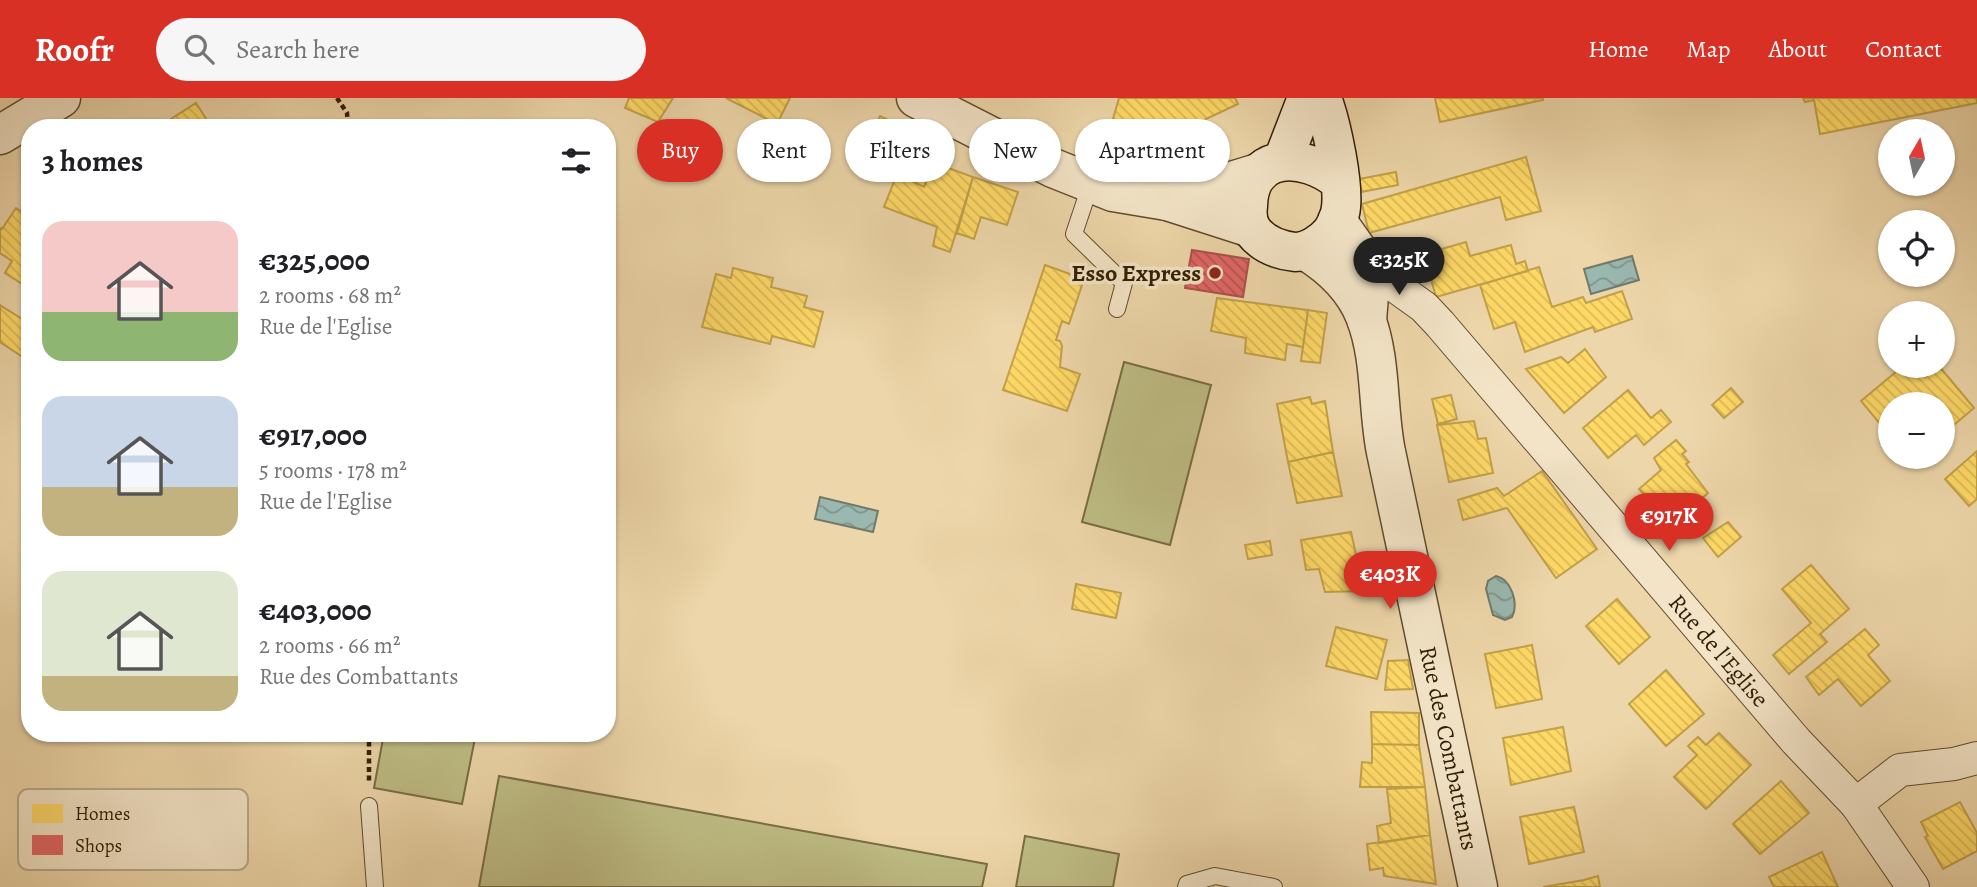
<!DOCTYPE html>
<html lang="en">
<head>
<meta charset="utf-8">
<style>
	body { margin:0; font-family:Alegreya,serif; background:#f6f6f6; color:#202124; height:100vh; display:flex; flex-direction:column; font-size:26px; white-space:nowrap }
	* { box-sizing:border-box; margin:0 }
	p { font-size:23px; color:#757577 }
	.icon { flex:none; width:38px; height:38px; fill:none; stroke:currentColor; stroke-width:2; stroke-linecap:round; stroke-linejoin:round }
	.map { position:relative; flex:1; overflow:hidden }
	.drawer { position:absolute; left:21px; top:21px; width:595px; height:623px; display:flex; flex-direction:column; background:#fff; border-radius:28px; box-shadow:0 2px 5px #0004 }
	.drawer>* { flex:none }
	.banner { position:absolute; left:637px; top:21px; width:665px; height:63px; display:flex; gap:14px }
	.needle { width:46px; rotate:9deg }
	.tools { position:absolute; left:1878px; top:21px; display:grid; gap:14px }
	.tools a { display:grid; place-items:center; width:77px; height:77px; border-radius:50%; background:#fff; box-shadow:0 2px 5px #0004; font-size:35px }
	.price { position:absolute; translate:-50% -60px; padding:0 16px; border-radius:24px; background:#d93025; color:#fff; font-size:23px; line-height:46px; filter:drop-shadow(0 2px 4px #0008) }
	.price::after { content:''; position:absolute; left:50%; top:42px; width:21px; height:16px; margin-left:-10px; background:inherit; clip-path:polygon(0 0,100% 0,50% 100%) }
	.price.current { background:#222; color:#fff }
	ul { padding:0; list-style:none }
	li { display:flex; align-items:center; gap:21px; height:175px; padding:0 21px }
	li span { display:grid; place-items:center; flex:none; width:196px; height:140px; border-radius:21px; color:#555 }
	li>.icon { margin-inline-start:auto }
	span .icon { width:84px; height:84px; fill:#fffc; stroke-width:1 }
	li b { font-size:30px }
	h2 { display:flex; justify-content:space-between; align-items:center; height:84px; padding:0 21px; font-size:30px }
	.pill { padding:0 24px; border-radius:32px; background:#fff; box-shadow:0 2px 5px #0004; font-size:24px; line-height:63px }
	.pill.current { background:#d93025; color:#fff }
	header { display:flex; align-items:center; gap:42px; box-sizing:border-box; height:98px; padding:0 35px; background:#d93025; color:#fff }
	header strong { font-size:33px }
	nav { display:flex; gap:38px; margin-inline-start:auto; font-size:24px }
	.search { width:490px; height:63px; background:#f6f6f6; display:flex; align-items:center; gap:18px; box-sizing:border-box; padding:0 24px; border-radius:38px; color:#757577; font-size:26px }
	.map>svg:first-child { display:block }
	.pitch { fill:#bebc84; stroke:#786d44; stroke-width:2 }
	.water { fill:url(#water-waves); stroke:#707a6b; stroke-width:2 }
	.homes { fill:url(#homes-back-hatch); stroke:#c1a149; stroke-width:2 }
	.shops { fill:url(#shops-back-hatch); stroke:#ac5049; stroke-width:2 }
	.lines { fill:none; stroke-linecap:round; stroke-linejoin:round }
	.service-casing { stroke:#604c2d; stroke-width:18 }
	.minor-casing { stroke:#604c2d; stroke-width:34 }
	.tertiary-casing { stroke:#604c2d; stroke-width:41 }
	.secondary-casing { stroke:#311e04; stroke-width:41 }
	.path { stroke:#311e04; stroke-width:4.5; stroke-dasharray:5 3.5; stroke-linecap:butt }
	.service { stroke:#f3e4c7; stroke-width:16 }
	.minor { stroke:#f3e4c7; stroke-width:32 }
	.tertiary { stroke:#f3e4c7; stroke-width:38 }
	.secondary { stroke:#f3e4c7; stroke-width:38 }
	.poi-dot { fill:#8f2418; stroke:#f3e4c7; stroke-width:2.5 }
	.labels { text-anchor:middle; stroke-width:7; stroke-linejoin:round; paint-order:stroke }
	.poi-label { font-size:24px; font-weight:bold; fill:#311e04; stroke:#f3e4c7; text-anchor:end }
	.street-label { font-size:24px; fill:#311e04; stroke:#f3e4c7 }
	.key { fill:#f3e4c7; stroke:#b9a98c; stroke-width:2 }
	.key-label { font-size:19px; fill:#311e04 }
</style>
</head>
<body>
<header>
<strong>Roofr</strong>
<div class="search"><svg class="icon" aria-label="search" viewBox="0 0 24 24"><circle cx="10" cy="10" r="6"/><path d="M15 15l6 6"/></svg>Search here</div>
<nav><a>Home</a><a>Map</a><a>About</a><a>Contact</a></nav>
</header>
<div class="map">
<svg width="1977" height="789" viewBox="0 0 1977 789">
	<defs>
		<pattern id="water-waves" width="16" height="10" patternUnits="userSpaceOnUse" patternTransform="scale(1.75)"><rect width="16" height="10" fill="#9ab8af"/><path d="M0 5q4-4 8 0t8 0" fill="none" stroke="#7e958c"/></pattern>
		<pattern id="homes-back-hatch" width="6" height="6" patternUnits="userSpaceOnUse" patternTransform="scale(1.75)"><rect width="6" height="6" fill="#ffd966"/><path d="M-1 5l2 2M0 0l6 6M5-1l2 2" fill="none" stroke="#dbba57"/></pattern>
		<pattern id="shops-back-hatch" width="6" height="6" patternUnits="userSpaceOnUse" patternTransform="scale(1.75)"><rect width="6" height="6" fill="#e06666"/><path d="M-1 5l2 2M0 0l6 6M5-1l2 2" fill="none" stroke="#b65352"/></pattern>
	</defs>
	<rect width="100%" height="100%" fill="#edd6a9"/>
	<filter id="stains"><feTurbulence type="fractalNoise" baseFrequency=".00286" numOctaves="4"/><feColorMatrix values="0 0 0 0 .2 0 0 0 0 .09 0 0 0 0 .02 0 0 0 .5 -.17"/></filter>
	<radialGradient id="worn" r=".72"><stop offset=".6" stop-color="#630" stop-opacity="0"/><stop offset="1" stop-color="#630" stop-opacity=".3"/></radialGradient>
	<path class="pitch" d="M1124,264L1211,287L1170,447L1082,424Z
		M384,635H476L462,706L374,690Z
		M499,678L987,766L982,789H479Z
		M1025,738L1119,756L1113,789H1016Z"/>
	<path class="water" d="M1632,158L1639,182L1591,196L1584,171Z
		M820,399L878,413L873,434L815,421Z
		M1496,478C1511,481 1519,505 1512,519L1505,522L1493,517L1486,491L1488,483Z"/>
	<path class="homes" d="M629,0H673L658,24L625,10Z
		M726,0H790L777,26Z
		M1119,0H1235L1238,6L1172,37L1113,21Z
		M1435,0H1543V2L1440,24Z
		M1803,0H1977V5L1820,36L1814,2L1805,4Z
		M196,5L212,30H157Z
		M880,18L944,49L924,89L860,57Z
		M1526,59L1541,113L1506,122L1500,99L1369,135L1362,106Z
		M935,65L973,79L950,154L933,148L937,129L884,109L897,76L924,89Z
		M1396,74L1398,87L1361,94L1359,81Z
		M973,79L1018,94L1007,127L981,119L974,141L957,135Z
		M16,110L30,119V184L27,189L5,175L12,163L0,155V130L2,131Z
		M1466,144L1470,158L1511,147L1516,166L1525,163L1528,173L1436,199L1424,156Z
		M1045,167L1084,181L1069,226L1062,223L1056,242L1060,243L1062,248L1060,269L1080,276L1067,313L1003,292Z
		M1539,169L1552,209L1583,199L1586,205L1622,193L1632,221L1595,234L1593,229L1525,254L1515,224L1494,231L1480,187Z
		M733,170L773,180L771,189L807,198L804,209L823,214L814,249L772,238L770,246L702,229L716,176L731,180Z
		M1217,200L1308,212L1303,249L1287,246L1285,262L1245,255L1246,240L1211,233Z
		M0,207L30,226V264L0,244Z
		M1308,212L1327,215L1320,265L1301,263Z
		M1585,251L1606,279L1564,315L1526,271L1561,259L1568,265Z
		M1903,268H1915L1925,279L1939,268L1974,310L1942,337V306H1890V338L1861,303Z
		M1731,290L1743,304L1724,320L1712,307Z
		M1628,292L1651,320L1661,312L1671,324L1644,347L1636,337L1608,360L1583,330Z
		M1451,297L1457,321L1438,326L1432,301Z
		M1310,299L1312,306L1325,303L1333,354L1288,364L1277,306Z
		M1474,323L1478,341L1486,340L1493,375L1449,384L1437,327Z
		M1676,342L1686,353L1682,356L1689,364L1686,366L1708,395L1671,427L1639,391L1661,372L1654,360Z
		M1977,353V401L1969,408L1945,381Z
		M1333,354L1342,398L1297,405L1288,364Z
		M1542,373L1597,451L1556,480L1507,410L1463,422L1458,402L1497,390L1504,398Z
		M1728,424L1741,439L1718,459L1703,440Z
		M1351,434L1364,493L1325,494L1319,471L1306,472L1301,442Z
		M1270,443L1272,457L1248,461L1245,447Z
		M1811,467L1849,511L1820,536L1827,544L1789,576L1773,557L1811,525L1782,491Z
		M1076,486L1121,495L1116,520L1072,511Z
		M1617,501L1650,539L1619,566L1586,528Z
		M1336,529L1387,542L1377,581L1326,568Z
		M1865,531L1879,547L1868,557L1890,583L1861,608L1838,581L1819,597L1806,579Z
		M1532,547L1542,601L1496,610L1485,556Z
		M1408,562L1413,591L1385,592L1388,563Z
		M1666,572L1704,616L1666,648L1629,606Z
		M1371,614L1419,615V647L1372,646Z
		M1563,629L1571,673L1511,687L1503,640Z
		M1719,635L1751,667L1706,711L1674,679L1697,657L1688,648L1698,639L1706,647Z
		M1372,646L1419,647L1425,689H1360L1362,664L1372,665Z
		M1781,683L1809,715L1760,756L1733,726Z
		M1425,689L1430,737L1379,745L1377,728L1391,725L1387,691Z
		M1960,704L1977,735V753L1943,771L1925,739L1928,738L1921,724Z
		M1574,709L1584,754L1529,766L1520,719Z
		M1430,737L1436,786L1384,778L1383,770L1370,772L1367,746Z
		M1822,754L1838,789H1774L1769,779Z
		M1598,778L1600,789H1543L1584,782Z"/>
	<path class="shops" d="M1192,152L1249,161L1243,199L1185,190Z"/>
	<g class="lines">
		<defs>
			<path id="service" d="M1091,85L1074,136L1124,185L1117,211
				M369,708L375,789
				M1186,789L1187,786L1215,778L1274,789"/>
			<g id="minor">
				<path id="s1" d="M1371,171L1424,209L1440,226L1796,643L1856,706L1913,789"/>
				<path d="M1856,706L1900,672L1954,666L1977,660"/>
			</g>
			<g id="tertiary">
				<path d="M916,0L1053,70L1113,94L1167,103L1251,130"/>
				<path d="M0,37L61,0"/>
				<path d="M1167,103L1261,74"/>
				<path d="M1337,123L1371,171L1367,223"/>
				<path id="s2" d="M1306,153C1332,169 1354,190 1365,218C1382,261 1377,310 1386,354C1417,499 1448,644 1478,789"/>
			</g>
			<path id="secondary" d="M1322,0C1331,24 1346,91 1340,115C1337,130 1327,141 1315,148C1308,152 1303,154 1295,154C1278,152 1263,146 1253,133C1248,126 1247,116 1248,108C1249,52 1305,55 1338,82
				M1283,62L1307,0"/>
		</defs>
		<use href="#service" class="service-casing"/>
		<use href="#minor" class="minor-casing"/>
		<use href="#tertiary" class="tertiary-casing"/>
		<use href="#secondary" class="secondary-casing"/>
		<path class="path" d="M337,0L347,15L348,30
			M369,635V686"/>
		<use href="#service" class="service"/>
		<use href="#minor" class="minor"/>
		<use href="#tertiary" class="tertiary"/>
		<use href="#secondary" class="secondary"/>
	</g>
	<circle class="poi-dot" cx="1215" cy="175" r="7"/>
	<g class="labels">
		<g class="poi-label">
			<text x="1201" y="183">Esso Express</text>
		</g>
		<g class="street-label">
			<text dy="8" stroke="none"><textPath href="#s1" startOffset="518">Rue de l'Eglise</textPath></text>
			<text dy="8" stroke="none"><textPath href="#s2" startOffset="530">Rue des Combattants</textPath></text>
		</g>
	</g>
	<rect x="18" y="691" width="230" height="81" rx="10" class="key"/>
	<rect x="32" y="706" width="31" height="19" fill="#ffd966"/>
	<rect x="32" y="737" width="31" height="20" fill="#e06666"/>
	<g class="key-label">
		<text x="75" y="722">Homes</text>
		<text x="75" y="754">Shops</text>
	</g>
	<rect width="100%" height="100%" filter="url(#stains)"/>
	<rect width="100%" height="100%" fill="url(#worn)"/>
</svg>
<div class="tools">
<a><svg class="needle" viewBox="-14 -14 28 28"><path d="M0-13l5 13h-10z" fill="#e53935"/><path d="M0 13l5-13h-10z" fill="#757577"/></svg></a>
<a><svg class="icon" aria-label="locate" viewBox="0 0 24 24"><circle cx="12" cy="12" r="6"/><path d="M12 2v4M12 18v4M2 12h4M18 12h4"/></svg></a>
<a>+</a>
<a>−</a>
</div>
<b class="price current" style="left:1399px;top:199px">€325K</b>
<b class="price" style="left:1669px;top:455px">€917K</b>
<b class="price" style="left:1390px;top:513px">€403K</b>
<div class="banner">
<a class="pill current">Buy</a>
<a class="pill">Rent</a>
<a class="pill">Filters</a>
<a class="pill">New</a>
<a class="pill">Apartment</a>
</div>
<section class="drawer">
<h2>3 homes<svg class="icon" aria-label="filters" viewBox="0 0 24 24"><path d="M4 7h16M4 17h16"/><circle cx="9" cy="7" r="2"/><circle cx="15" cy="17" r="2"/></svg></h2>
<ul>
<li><span style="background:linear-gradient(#f6c9c9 65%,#8fb573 0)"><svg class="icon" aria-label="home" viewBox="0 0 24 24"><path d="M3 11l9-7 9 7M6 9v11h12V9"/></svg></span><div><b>€325,000</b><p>2 rooms · 68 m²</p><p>Rue de l'Eglise</p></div></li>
<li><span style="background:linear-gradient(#c9d6e8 65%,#c2b280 0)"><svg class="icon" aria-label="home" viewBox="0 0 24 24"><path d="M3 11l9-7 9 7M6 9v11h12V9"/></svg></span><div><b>€917,000</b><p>5 rooms · 178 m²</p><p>Rue de l'Eglise</p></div></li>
<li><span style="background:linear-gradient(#dfe7d0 75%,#c2b280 0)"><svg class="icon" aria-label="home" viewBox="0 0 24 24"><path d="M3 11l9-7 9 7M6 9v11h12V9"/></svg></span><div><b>€403,000</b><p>2 rooms · 66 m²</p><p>Rue des Combattants</p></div></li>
</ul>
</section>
</div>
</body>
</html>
